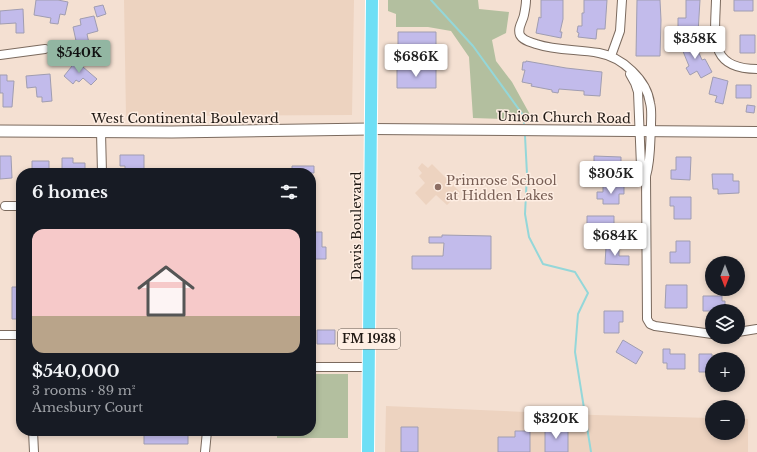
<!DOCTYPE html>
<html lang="en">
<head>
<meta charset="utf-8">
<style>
	body { margin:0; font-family:"Libre Baskerville",serif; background:#242831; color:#f1f3f6; height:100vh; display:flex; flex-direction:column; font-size:15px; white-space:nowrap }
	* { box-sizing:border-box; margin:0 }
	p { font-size:13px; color:#9ea1a6 }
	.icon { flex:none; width:22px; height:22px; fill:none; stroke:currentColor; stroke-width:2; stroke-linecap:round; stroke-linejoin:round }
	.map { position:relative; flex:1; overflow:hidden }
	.drawer { position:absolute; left:16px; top:168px; width:300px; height:268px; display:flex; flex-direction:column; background:#171b24; border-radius:16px; box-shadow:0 2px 6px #0003 }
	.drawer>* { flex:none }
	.needle { width:26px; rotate:180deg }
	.tools { position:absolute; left:705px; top:256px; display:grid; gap:8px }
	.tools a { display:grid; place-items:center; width:40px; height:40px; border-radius:50%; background:#171b24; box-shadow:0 2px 6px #0003; font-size:20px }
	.price { position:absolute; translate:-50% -34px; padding:0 9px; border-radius:4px; background:#fff; color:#222; font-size:13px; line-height:26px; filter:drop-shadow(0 1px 2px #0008) }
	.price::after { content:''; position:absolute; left:50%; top:24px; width:12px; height:9px; margin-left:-6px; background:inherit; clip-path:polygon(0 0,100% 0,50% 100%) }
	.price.current { background:#92b6a2; color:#111 }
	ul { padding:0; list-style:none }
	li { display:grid; align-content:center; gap:8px; height:212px; padding:0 16px }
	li+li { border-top:1px solid #363941 }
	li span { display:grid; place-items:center; height:124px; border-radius:12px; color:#555 }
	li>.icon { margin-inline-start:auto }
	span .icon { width:72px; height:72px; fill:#fffc; stroke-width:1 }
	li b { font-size:17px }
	h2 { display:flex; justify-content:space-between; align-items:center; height:48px; padding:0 16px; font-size:17px }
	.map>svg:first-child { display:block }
	.built { fill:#edd3c0 }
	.green { fill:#b3bf9f }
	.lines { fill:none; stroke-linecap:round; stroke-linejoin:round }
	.stream { stroke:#94d7d9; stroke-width:2 }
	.building { fill:#c2bbeb; stroke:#a09db1 }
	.minor-casing { stroke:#7b6a5e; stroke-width:10 }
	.tertiary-casing { stroke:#7b6a5e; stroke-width:12 }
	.secondary-casing { stroke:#7b6a5e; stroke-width:13 }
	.primary-casing { stroke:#fff; stroke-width:14 }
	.minor { stroke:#fff; stroke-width:8 }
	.tertiary { stroke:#fff; stroke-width:10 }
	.secondary { stroke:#fff; stroke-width:11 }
	.primary { stroke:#6edff5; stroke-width:12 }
	.education-dot { fill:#8d6e63; stroke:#feeee3; stroke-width:1.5 }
	.labels { text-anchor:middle; stroke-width:3; stroke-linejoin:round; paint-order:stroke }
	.shield { fill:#feeee3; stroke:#625851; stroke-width:1 }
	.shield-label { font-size:12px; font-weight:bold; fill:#1f1813 }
	.street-label { font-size:13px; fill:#1f1813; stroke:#feeee3 }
	.education-label { font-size:13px; fill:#785e54; stroke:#feeee3; text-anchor:start }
</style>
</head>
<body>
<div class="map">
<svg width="757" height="452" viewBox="0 0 757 452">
	<rect width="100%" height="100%" fill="#f4e0d2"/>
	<path class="built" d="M124,0H354L352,115L126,116Z
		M422,163L428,168L432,164L460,192L447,205L436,195L426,205L415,193L425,183L419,176L422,173L418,168Z
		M386,406L595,415L712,418V433H738V418L748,419V452H385Z"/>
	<path class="green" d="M388,0H478L479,9L509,12L506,33L492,40L496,61L512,82L533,120L473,118L469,57L451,31L428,27H396V14L388,11Z
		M311,374H348V438H277V431H311Z"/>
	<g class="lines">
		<path class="stream" d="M431,0L473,46L523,115L524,123
			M525,136L527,174L525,214L529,237L543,264L575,272L588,293L578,314L575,352L591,452"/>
	</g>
	<path class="building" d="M36,0H58L68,2L65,15L60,14L58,24L50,23L51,18L34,15Z
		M541,0H563V19L560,32H562L561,38L536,33L539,17L541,18Z
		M584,0H607L605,29H597L596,39L578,37L579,33L577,32L578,26H582V13H584Z
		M637,0H660L661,20L660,56H636Z
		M686,0H700L698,33H681V29H678V18H686Z
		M734,0H753V11H734Z
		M103,5L106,14L97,17L94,7Z
		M23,9L24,33H16V23L0,24V11Z
		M94,16L98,31L87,34L90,48L78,50L73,27L81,25L80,19Z
		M398,32H436V45H398Z
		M740,35H755V53H740Z
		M693,39L702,60L705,59L712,72L701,78L697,71L690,75L686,68L689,66L680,44Z
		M76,61L97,79L91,85L83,78L79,82L76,80L73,84L64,76Z
		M526,61L566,68L602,72L600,96L584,95V91L559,89L558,93L552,92V90L531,86L532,84L522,82L525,70H522L523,62H526Z
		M397,68H436V88H397Z
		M50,74L52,101L42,102V97H37L36,87L27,88L26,76Z
		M0,75H7V81H14L12,107H3V93H0Z
		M713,77L728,81L723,104L715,102L717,96L709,94Z
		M736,85H751V98H736Z
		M747,105L755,106L754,113L746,112Z
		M120,155H144V169H138V173H125V166H120Z
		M0,156H11L12,178L0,179Z
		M594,156L621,157V164H611V173H594Z
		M676,157H691L690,180L671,179V170H676Z
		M62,158H73V163H85V173H62Z
		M32,161H49V173H32Z
		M292,166H314V173H292Z
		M712,174H733V181H739V193L718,194V189H713Z
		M603,186H624V194H619V204H603V199H597V192H603Z
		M670,197H691V219H674V206H670Z
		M587,216H614V226H604V233H587Z
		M311,232H322V247H326V259H315V249H311Z
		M442,235L491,236V269H412V256H443L444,243H429V237H442Z
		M676,241H690V263H670V252H676Z
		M606,247H619V256H629V265L605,264Z
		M666,285H687V308H665Z
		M12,287H21V319H12Z
		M703,296H722V301H725V311H703Z
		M604,311H623V322H619V333H604Z
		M317,330H335V344H317Z
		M623,340L643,352L636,364L616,352Z
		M663,349H670V354H685V369H667V363H663Z
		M699,354H712V372H699Z
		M401,427H418V452H401Z
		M545,427H568V452H545Z
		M144,431H188V444H144Z
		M515,431H530V452H498V437H515Z"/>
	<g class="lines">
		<defs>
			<path id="minor" d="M526,0C526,5 525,10 524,15C523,21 517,28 520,35C523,41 531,42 536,44C557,51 578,49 599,53C622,57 647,80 650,103C652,110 651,118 651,125C650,142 651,159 646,176L647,319L650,324L655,326L712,334
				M716,0C715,37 708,69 757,69
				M0,55L45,49
				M611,56L620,31L622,0
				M630,74L635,83L638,92L641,166L646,176
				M101,132L102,173
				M5,206H21
				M738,332L757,329
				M0,335H21
				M311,367H369
				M33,431L34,452
				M205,452L207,431"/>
			<path id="tertiary" d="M370,129L757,132"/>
			<path id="secondary" d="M0,131L172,132L370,129"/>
			<path id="primary" d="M368,452L372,0"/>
		</defs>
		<use href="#minor" class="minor-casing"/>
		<use href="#tertiary" class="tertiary-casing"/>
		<use href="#secondary" class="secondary-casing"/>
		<use href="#primary" class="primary-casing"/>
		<use href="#minor" class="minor"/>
		<use href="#tertiary" class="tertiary"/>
		<use href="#secondary" class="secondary"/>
		<use href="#primary" class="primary"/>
	</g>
	<circle class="education-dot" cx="438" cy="187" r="4"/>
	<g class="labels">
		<rect class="shield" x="338" y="329" width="62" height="20" rx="3"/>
		<g class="shield-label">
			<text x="369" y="343">FM 1938</text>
		</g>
		<g class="street-label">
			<text transform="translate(564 117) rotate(1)" y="5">Union Church Road</text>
			<text x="185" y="123">West Continental Boulevard</text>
			<text transform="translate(356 226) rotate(-90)" y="5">Davis Boulevard</text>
		</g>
		<g class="education-label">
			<text x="446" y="185">Primrose School<tspan x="446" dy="15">at Hidden Lakes</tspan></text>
		</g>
	</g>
</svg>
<div class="tools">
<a><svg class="needle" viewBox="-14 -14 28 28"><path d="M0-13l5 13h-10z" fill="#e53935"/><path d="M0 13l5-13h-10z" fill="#9ea1a6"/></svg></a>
<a><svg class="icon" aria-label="layers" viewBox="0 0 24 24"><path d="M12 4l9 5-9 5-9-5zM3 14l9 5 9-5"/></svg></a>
<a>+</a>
<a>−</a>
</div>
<b class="price" style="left:695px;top:60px">$358K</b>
<b class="price current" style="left:79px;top:74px">$540K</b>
<b class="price" style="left:416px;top:78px">$686K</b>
<b class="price" style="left:611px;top:195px">$305K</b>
<b class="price" style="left:615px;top:257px">$684K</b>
<b class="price" style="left:556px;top:440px">$320K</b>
<section class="drawer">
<h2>6 homes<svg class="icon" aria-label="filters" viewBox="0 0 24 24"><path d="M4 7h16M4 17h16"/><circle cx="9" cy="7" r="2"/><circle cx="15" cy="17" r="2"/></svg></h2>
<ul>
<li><span style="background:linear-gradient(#f6c9c9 70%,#b9a48a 0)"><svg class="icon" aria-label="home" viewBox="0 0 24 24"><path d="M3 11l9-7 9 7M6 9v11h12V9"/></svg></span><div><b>$540,000</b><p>3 rooms · 89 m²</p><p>Amesbury Court</p></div></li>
</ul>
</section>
</div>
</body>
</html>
